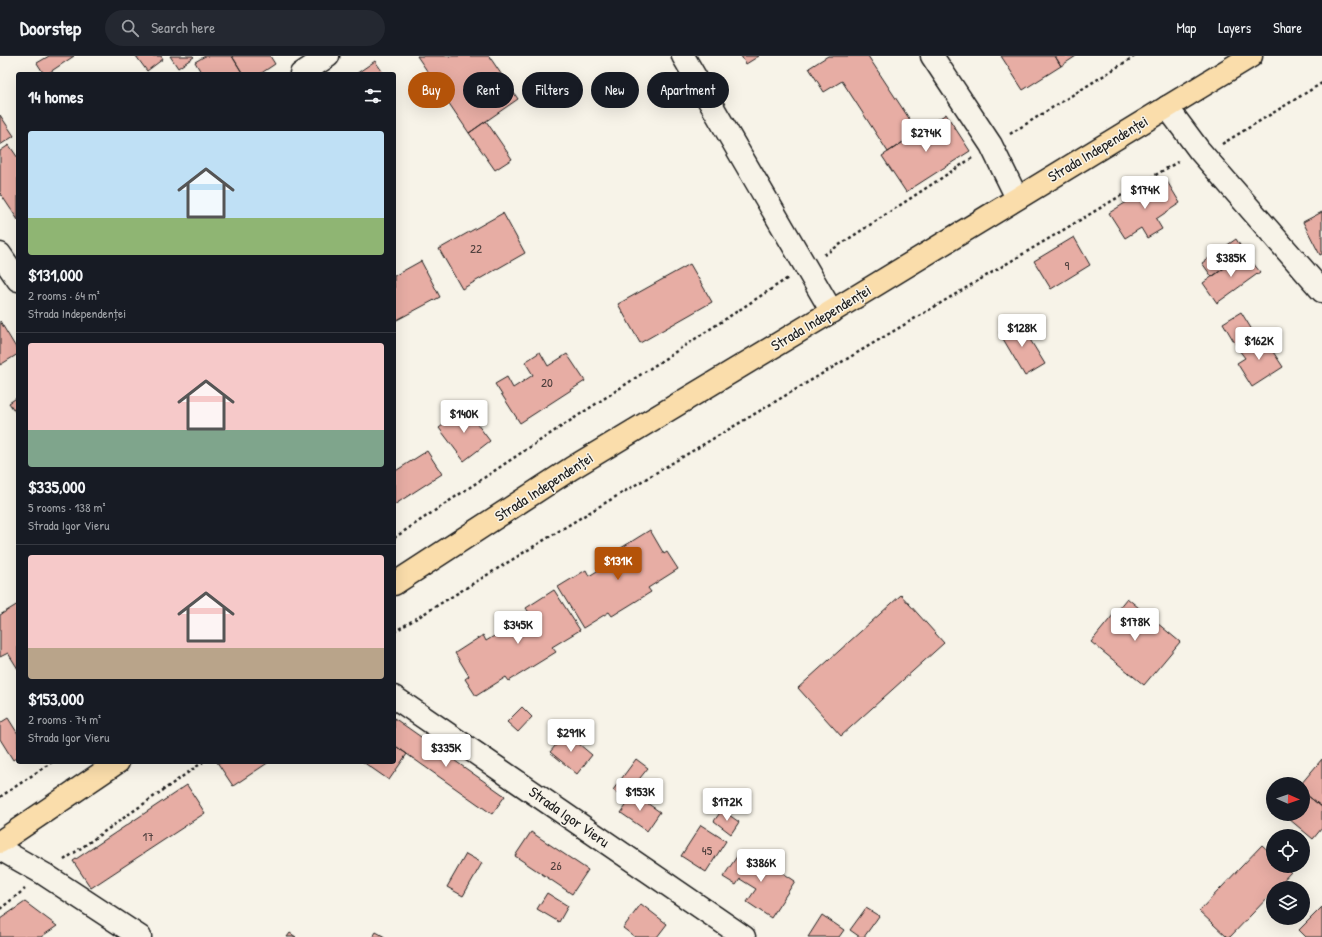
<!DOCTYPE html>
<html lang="en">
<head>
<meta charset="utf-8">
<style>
	body { margin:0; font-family:"Patrick Hand",sans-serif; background:#242831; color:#f1f3f6; height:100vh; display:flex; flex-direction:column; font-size:15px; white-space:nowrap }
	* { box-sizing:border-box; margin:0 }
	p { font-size:13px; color:#9ea1a6 }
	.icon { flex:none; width:22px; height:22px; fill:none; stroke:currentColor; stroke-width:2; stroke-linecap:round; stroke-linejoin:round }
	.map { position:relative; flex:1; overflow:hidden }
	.drawer { position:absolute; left:16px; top:16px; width:380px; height:692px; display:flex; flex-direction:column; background:#171b24; border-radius:4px; box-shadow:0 4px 16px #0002 }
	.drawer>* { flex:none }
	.banner { position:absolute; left:408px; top:16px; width:380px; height:36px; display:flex; gap:8px }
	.needle { width:26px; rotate:92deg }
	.buttons { position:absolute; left:1266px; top:721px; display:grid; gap:8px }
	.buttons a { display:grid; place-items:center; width:44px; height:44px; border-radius:50%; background:#171b24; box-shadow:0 4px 16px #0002; font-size:20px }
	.price { position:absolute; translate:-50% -34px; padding:0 9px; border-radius:4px; background:#fff; color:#222; font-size:13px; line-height:26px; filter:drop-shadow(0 1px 2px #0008) }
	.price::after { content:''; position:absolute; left:50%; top:24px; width:12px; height:9px; margin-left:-6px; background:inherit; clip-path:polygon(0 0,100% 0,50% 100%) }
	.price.current { background:#b45309; color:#fff }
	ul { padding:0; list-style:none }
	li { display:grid; align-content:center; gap:8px; height:212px; padding:0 12px }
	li+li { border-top:1px solid #363941 }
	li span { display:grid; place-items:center; height:124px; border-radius:4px; color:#555 }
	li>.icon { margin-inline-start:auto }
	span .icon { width:72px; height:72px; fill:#fffc; stroke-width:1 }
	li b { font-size:17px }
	h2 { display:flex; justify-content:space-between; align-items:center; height:48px; padding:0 12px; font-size:17px }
	.pill { padding:0 14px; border-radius:18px; background:#171b24; box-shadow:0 4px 16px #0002; font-size:14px; line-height:36px }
	.pill.current { background:#b45309; color:#fff }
	header { display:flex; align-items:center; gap:24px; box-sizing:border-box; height:56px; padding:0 20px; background:#171b24; border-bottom:1px solid #363941 }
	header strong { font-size:19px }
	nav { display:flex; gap:22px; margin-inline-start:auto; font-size:14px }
	.search { width:280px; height:36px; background:#242831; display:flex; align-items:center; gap:10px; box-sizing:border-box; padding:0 14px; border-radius:22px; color:#9ea1a6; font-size:15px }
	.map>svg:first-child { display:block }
	.building { fill:#e7ada4; stroke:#1c1c1c }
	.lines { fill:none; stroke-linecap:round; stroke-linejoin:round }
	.minor-casing { stroke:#1c1c1c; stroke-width:25 }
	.major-casing { stroke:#1c1c1c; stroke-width:25 }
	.path { stroke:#1c1c1c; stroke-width:2.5; stroke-dasharray:3 3; stroke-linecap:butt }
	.minor { stroke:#f7f3e8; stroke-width:22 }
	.major { stroke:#faddab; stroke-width:22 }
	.labels { text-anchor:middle; stroke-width:3; stroke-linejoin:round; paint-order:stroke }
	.number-label { font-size:13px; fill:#4f403e }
	.street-label { font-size:15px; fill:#1c1c1c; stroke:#f7f3e8 }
</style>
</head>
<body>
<header>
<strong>Doorstep</strong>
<div class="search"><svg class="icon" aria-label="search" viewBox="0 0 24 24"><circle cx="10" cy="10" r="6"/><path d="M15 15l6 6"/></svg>Search here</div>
<nav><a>Map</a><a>Layers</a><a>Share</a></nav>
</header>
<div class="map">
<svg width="1322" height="881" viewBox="0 0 1322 881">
	<rect width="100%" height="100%" fill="#f7f3e8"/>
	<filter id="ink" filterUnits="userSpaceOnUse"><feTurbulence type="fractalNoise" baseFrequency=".025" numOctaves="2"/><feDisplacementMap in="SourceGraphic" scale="8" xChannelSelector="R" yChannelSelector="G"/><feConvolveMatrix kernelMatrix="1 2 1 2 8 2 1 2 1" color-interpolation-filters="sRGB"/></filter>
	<g filter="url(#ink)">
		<path class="building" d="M49,0H74L47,18H44L37,7Z
			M136,0H161L163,3L147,15Z
			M170,0H193L194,1L178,12Z
			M205,0H232L243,18H202L195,6Z
			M232,0H270L275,8L260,18H243Z
			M417,0H489L518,43L469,77Z
			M741,0H759L746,8Z
			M828,0H868L918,76L888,96L842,25L824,36L809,12Z
			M1001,0H1055L1061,10L1023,34Z
			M1055,0H1076L1061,10Z
			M375,5L384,18H356Z
			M946,58L970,95L906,136L882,100Z
			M0,59L14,80L0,89Z
			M486,65L512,103L495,114L469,77Z
			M9,89L18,102V164L0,137V95Z
			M1165,122L1180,147L1156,163L1162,173L1147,182L1141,172L1125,182L1109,157Z
			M1322,156V198L1320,199L1303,166Z
			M503,157L525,197L462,233L439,193Z
			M1074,181L1090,209L1051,233L1034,205Z
			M1236,183L1245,197L1212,221L1202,207Z
			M1245,197L1260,216L1217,247L1203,227Z
			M421,205L440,241L395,265L394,220Z
			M690,208L712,246L640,287L618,248Z
			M1241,256L1257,282L1239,294L1223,267Z
			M1018,264L1045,308L1025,320L999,276Z
			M0,265L18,295V298L0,309Z
			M1262,279L1283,311L1252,331L1237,307L1245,302L1239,294Z
			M540,296L548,310L567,298L585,325L520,367L495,328L507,321L513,332L533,319L525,306Z
			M18,341V360L9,347Z
			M465,352L490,385L464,405L439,372Z
			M427,395L442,418L394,449V416Z
			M650,474L664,498L667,496L678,513L648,532L651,536L612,560L609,556L583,572L558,531L586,514L589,520L625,498L621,492Z
			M554,534L580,574L552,591L556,596L509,625L506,621L476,640L465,623L469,620L455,597L483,579L486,585L530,558L526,552Z
			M901,539L944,587L841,680L798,632Z
			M1127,542L1180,586L1144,629L1091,586Z
			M18,548V613L8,597L0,601V559Z
			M522,651L532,661L518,676L507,666Z
			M8,662L18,678V701L13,704L0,683V667Z
			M394,662L505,740L492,758L394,689Z
			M566,677L592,699L577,718L550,696Z
			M394,689L407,698L389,724L363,706H394Z
			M636,703L648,712L624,742L613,734Z
			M1322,703V751L1303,736V728H1301Z
			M217,706H269L233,730Z
			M187,729L205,757L91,832L73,805Z
			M1303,736L1322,751V772L1313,783L1283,758H1303Z
			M634,738L660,756L647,775L621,757Z
			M722,754L739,766L731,778L714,765Z
			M701,769L726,785L706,816L681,800Z
			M531,776L588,814L572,838L515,800Z
			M1262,789L1273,799V810H1285L1291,816L1276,832H1273V836L1230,881H1227L1199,855Z
			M740,796L768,814L771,809L795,825L771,862L747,846L756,833L740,823L736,829L723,821Z
			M466,798L482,807L463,840L447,831Z
			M547,837L568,850L559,866L537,853Z
			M25,846L57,870L41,881H0V863Z
			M641,848L667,868L657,881H635L623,872Z
			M1322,851V881H1306L1299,874Z
			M866,852L879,860L864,881H860L850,874Z
			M822,859L844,874L839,881H808Z
			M376,876L385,881H373Z
			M290,877L296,881H287Z"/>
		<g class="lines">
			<defs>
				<path id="minor" d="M683,0L832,256
					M932,0L991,89L1017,142
					M301,18L328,0
					M1167,51L1199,94L1322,235
					M0,198L18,224
					M394,641L744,881
					M0,793L44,818L140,881"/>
				<path id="major" d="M394,528L572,412L859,239L1251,0
					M0,786L118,706"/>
			</defs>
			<use href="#minor" class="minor-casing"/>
			<use href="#major" class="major-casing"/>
			<path class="path" d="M1010,78L1135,0
				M1222,88L1322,27
				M824,199L972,102
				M394,482L521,397L788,222
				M394,576L590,456L1179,105
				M0,741L52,706
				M64,804L203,706
				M0,853L25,833"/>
			<use href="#minor" class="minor"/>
			<use href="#major" class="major"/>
		</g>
	</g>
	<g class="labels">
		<g class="number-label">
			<text x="476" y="197">22</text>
			<text x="1067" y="214">9</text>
			<text x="547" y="331">20</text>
			<text x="148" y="785">17</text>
			<text x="707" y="799">45</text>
			<text x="556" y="814">26</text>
		</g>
		<g class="street-label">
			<text transform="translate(1098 93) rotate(-31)" y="5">Strada Independenței</text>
			<text transform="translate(821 262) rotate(-31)" y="5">Strada Independenței</text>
			<text transform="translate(544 431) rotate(-33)" y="5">Strada Independenței</text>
			<text transform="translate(569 761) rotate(35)" y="5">Strada Igor Vieru</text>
		</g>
	</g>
</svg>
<div class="buttons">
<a><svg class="needle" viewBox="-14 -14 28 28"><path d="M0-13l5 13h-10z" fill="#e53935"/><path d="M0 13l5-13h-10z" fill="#9ea1a6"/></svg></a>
<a><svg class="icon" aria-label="locate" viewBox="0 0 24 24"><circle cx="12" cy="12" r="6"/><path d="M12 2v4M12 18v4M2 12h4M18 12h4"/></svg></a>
<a><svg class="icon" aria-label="layers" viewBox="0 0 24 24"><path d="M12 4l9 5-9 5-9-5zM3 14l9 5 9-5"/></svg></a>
</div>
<b class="price" style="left:926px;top:97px">$274K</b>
<b class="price" style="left:1145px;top:154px">$174K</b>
<b class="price" style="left:1231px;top:222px">$385K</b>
<b class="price" style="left:1022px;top:292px">$128K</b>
<b class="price" style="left:1259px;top:305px">$162K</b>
<b class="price" style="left:464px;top:378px">$140K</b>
<b class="price current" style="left:618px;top:525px">$131K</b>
<b class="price" style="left:1135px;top:586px">$178K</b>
<b class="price" style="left:518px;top:589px">$345K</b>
<b class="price" style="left:571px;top:697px">$291K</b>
<b class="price" style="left:446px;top:712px">$335K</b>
<b class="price" style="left:640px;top:756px">$153K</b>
<b class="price" style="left:727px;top:766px">$172K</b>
<b class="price" style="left:761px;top:827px">$386K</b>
<div class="banner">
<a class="pill current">Buy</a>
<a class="pill">Rent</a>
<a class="pill">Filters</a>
<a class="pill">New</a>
<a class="pill">Apartment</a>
</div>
<section class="drawer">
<h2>14 homes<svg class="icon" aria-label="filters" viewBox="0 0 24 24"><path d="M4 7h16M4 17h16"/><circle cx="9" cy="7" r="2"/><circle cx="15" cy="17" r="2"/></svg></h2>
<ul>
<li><span style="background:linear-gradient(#bfe0f5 70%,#8fb573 0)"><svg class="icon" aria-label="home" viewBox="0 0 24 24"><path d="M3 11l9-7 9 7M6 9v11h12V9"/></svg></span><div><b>$131,000</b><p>2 rooms · 64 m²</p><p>Strada Independenței</p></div></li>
<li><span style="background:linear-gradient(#f6c9c9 70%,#7fa58c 0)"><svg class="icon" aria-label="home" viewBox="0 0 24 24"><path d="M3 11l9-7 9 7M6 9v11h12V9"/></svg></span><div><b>$335,000</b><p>5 rooms · 138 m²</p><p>Strada Igor Vieru</p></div></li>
<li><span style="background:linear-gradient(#f6c9c9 75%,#b9a48a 0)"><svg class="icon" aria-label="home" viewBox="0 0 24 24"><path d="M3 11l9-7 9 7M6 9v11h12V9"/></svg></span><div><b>$153,000</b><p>2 rooms · 74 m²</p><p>Strada Igor Vieru</p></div></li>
</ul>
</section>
</div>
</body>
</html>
